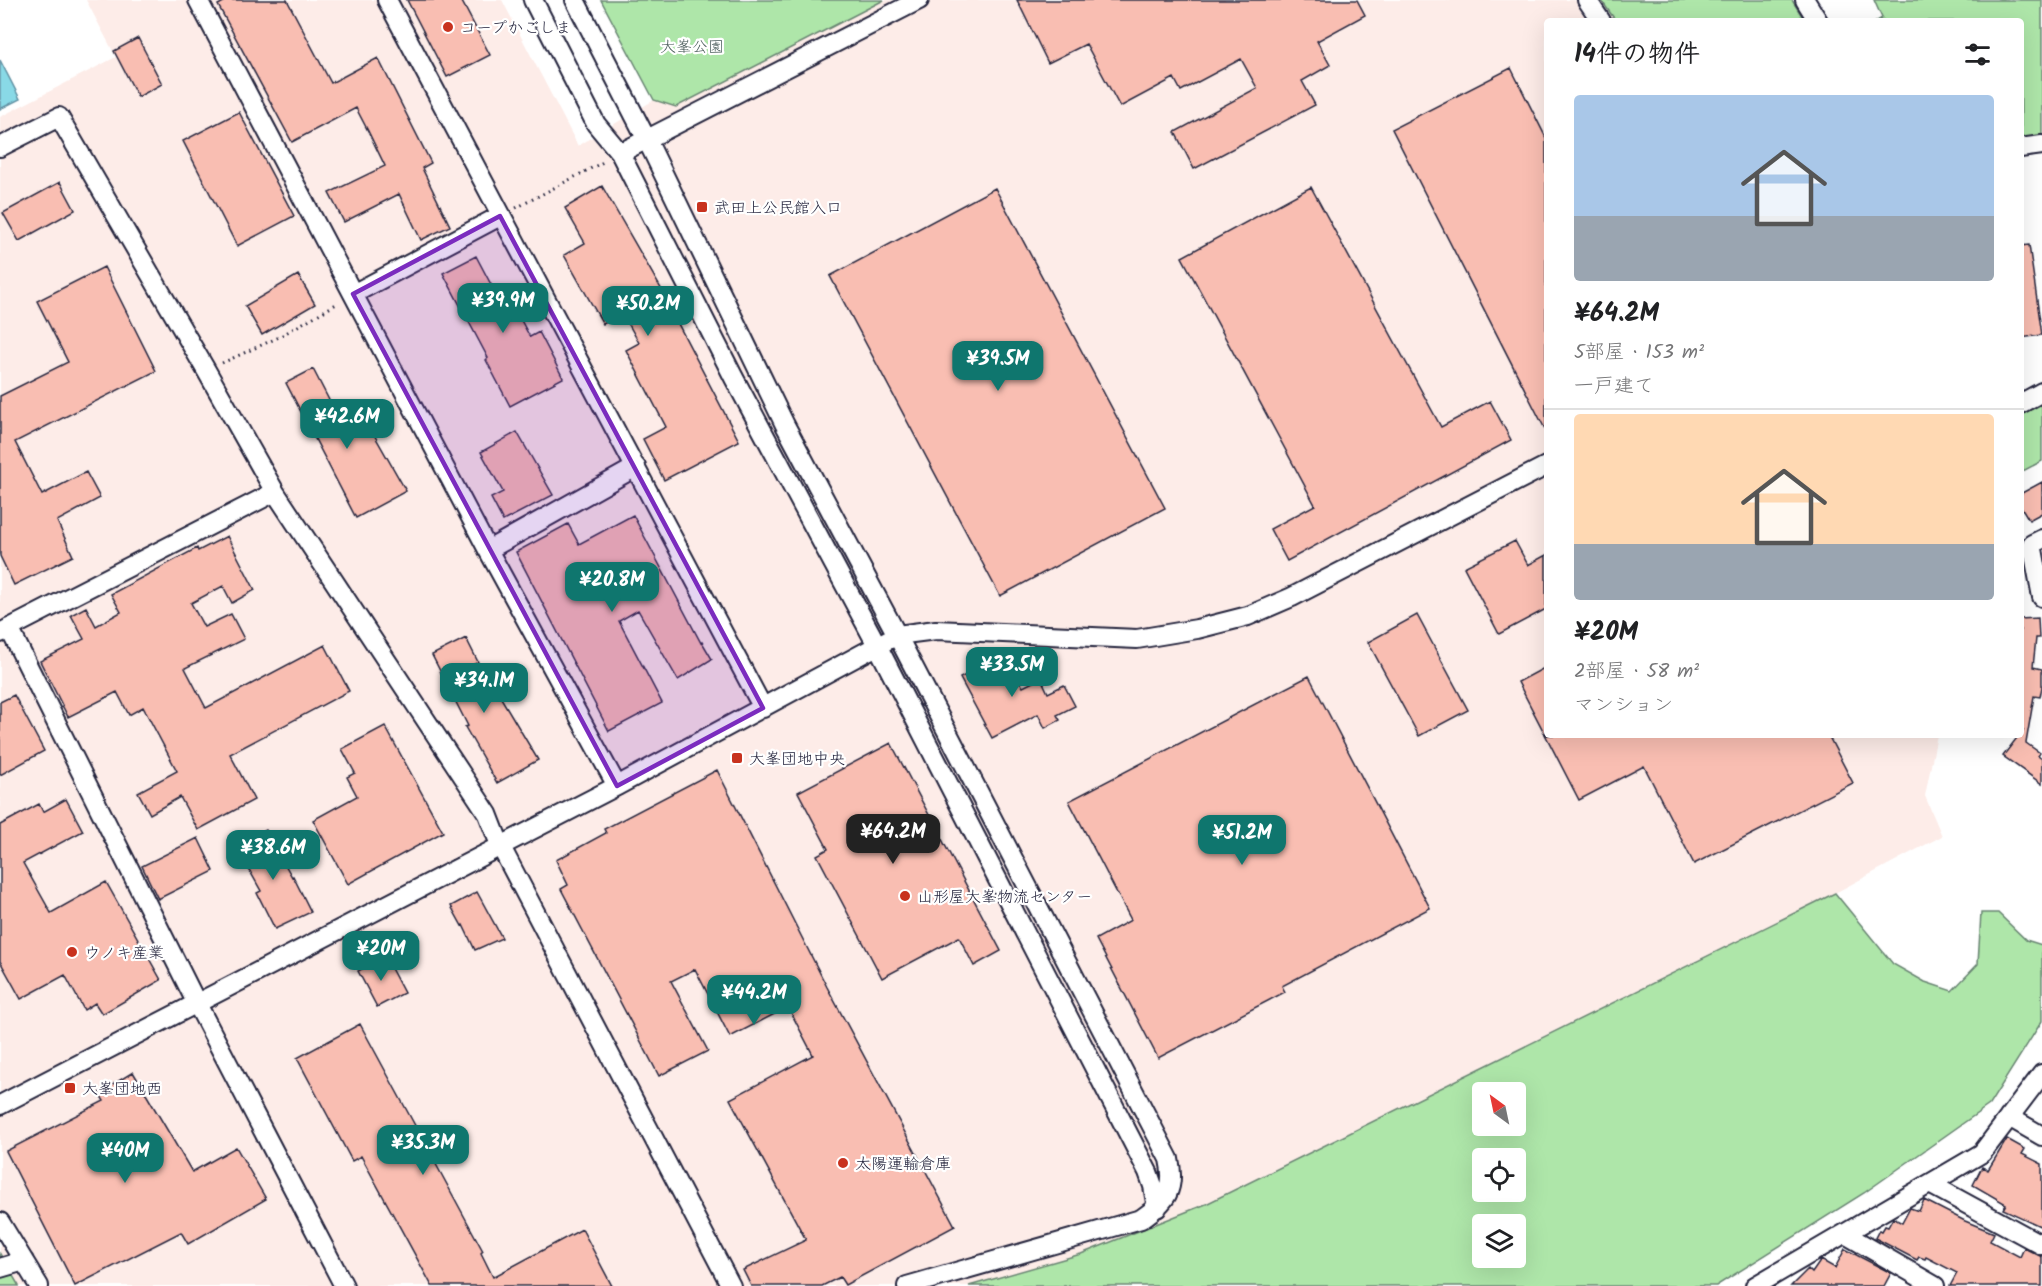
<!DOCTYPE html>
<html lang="ja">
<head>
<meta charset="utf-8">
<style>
	body { margin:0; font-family:Kalam,"Klee One",sans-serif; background:#f6f6f6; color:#202124; height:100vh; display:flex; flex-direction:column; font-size:22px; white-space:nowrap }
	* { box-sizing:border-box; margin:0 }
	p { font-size:20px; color:#757577 }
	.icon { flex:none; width:33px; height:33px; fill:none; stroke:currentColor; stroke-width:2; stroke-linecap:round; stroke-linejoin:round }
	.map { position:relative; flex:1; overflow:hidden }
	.drawer { position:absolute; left:1544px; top:18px; width:480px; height:720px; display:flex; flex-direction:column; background:#fff; border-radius:6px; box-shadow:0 6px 24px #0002 }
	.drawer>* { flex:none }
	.needle { width:39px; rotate:327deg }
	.controls { position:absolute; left:1472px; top:1082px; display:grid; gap:12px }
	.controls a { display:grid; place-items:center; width:54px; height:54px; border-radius:6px; background:#fff; box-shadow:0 6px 24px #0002; font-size:30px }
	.price { position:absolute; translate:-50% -51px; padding:0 14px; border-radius:12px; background:#0f766e; color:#fff; font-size:20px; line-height:39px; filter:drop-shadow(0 2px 3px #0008) }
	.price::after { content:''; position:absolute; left:50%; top:36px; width:18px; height:14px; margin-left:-9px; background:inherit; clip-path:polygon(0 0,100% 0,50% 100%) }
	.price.active { background:#222; color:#fff }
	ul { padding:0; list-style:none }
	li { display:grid; align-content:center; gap:12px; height:318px; padding:0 30px }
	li+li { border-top:2px solid #e0e0e0 }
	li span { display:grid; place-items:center; height:186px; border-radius:6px; color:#555 }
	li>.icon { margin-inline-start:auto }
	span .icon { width:108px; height:108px; fill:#fffc; stroke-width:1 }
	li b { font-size:26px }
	h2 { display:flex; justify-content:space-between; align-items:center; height:72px; padding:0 30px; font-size:26px }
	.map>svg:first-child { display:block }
	.built { fill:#fdece8 }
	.green { fill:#aee6a9; stroke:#688472; stroke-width:1.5; fill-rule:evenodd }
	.water { fill:#89d9e6; stroke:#6090a2; stroke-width:1.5 }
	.building { fill:#f9beb2; stroke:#22223b; stroke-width:1.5 }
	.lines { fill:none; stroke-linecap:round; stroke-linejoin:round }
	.minor-casing { stroke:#22223b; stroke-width:22 }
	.path { stroke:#22223b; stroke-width:3; stroke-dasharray:1.5 4.5; stroke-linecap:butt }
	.minor { stroke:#fff; stroke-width:18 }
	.marked { fill:#7b2cbf; fill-opacity:0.2; stroke:#7b2cbf; stroke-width:4.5; stroke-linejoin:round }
	.poi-dot { fill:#c8321e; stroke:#fff; stroke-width:2 }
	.labels { text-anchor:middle; stroke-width:4.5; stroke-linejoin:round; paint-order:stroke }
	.poi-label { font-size:16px; fill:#22223b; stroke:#fff; text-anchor:start }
	.park-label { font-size:16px; fill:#4c5d5c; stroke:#fff }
</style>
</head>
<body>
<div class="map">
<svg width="2042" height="1286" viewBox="0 0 2042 1286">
	<rect width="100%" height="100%" fill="#fff"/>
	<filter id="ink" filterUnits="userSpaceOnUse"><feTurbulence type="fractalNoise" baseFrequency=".0167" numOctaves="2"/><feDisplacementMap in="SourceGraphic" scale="12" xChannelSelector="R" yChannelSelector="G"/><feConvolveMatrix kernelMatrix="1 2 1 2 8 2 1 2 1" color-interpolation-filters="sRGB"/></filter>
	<g filter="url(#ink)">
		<path class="built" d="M86,0H502L578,146L654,100H660L619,0H1601L1616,21H1546V735H1937L1925,796L1942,836L1835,893L1206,1204L1081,1254L969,1286H19L0,1254V117L116,57Z"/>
		<path class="green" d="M601,0H884L676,107L654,100Z
			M1601,0H1792L1805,21H1616Z
			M1874,0H2042V137L2021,140L2020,21H1877L1882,18Z
			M2042,403V461L2021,472V413Z
			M1835,893L1893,964L1925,982L1952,991L1978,964L1981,913H1998L2026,940L2042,945V1021L1989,1105L1864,1193L1716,1286H969L1081,1254L1206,1204ZM1482,1092H1515V1125H1482ZM1482,1158H1515V1191H1482ZM1482,1224H1515V1257H1482Z
			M0,1254L19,1286H0Z"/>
		<path class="water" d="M0,60L20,99L0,109Z"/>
		<path class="building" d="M227,0H287L331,83L378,58L431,163L422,168L450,226L421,240L399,194L344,222L329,193L385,166L368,131L356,108L292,142L218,5Z
			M407,0H461L490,55L447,77Z
			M1017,0H1357L1365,15L1317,41L1330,65L1302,81L1315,105L1194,169L1175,132L1257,88L1241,59L1181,91L1174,78L1120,107L1086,44L1048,63Z
			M138,38L162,84L138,97L114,51Z
			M1511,68L1546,138V431L1392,129Z
			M239,112L294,216L237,246L183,141Z
			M60,182L75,210L19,241L3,213Z
			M602,186L675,313L673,314L739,441L664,480L643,439L666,427L626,350L639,343L623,314L603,324L564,255L585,243L565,208Z
			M1311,187L1441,427L1490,401L1511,440L1287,561L1270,529L1315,505L1182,257Z
			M995,188L1165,508L1000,596L830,276Z
			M2029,245L2042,335L2020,338V246Z
			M476,256L495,292L503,287L530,337L539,332L563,378L510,406L486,360L488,358L443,273Z
			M104,267L156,371L15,442L42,495L86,472L100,498L57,521L73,556L14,585L0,556V396L68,362L37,301Z
			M298,275L315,304L262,335L245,306Z
			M313,369L347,435L368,424L406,491L356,518L286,383Z
			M517,432L553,495L503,521L491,498L503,492L481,452Z
			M2042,482V513L2029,520L2020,505V494Z
			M633,515L701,643L702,642L712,659L678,680L638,610L619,621L662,703L609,731L516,552L568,524L579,544Z
			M227,536L255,590L232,603L223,586L191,603L204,627L231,614L244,639L185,668L206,708L325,645L349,691L230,754L254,800L198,830L180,797L150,814L138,792L177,771L143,707L129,715L117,692L68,717L40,661L84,639L71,615L86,607L96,626L121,612L111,594L197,548L198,551Z
			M1515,541L1528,565L1546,555V609L1499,634L1464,567Z
			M1417,615L1468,710L1419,736L1368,642Z
			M2038,618L2039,638H2036L2033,667L2042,669V687L2040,697L2034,696L2026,743L2040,753L2038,756L2042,759V784L2003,756L2023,730H2020V619Z
			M466,638L478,662L471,666L485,691L494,686L538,760L497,783L465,727L468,726L432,655Z
			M1000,657L1008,671L1013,669L1023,687L1041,678L1048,693L1064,685L1075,706L1057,715L1060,720L1045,728L1038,714L992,738L960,678Z
			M1546,667V735H1828L1853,783L1694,864L1644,766L1579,800L1518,682Z
			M1309,676L1430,908L1282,986L1285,992L1158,1058L1096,939L1131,920L1069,801Z
			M14,695L44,751L0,775V702Z
			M385,726L443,832L348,884L313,820L357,796L347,777L355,773L342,749Z
			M891,743L1001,951L974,966L959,937L882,978L817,855L828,849L798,792Z
			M717,770L827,987L955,1226L845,1285L840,1277L822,1286H751L743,1270L806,1240L730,1099L813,1055L788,1007L730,1037L695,969L671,981L708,1051L659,1076L561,889L568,885L556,860L606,833L604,829Z
			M66,799L83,831L23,863L51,913L106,882L161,980L102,1014L95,1003L84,1010L65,975L21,999L0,961V825L39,804L43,812Z
			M266,830L292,877L293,876L311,912L275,929L257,893L261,891L236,846Z
			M198,838L214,871L158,899L142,866Z
			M477,892L502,938L475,950L463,925L462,926L451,906Z
			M385,957L404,993L377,1007L358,971Z
			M360,1024L483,1251L481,1253L493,1277L582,1229L612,1286H432L361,1156L352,1161L297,1058Z
			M133,1072L192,1172L236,1147L266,1199L188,1244L181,1232L75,1286L6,1151L104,1101L99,1093Z
			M2007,1139L2025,1149L2022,1154L2042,1164V1227L2003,1209L2006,1204L1973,1185L1982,1167L1988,1170Z
			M1924,1200L1965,1221L1994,1233L1990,1241L2020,1257L2024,1248L2042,1257V1286H1950L1957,1273L1926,1257L1925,1259L1919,1257L1917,1260L1875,1238L1879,1230L1882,1231L1885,1226L1888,1227L1893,1218L1902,1223L1910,1208L1919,1211Z
			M1845,1249L1891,1273L1884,1286H1791L1808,1269L1812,1273L1821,1260L1835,1268Z"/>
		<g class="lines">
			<defs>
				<path id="minor" d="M198,0L488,550L617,786
					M387,0L763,708
					M533,0L596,124L620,153L734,378L878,647L1148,1172L1153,1186L1157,1208
					M575,0L647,140L785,425L897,635L1169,1159C1176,1190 1166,1202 1141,1219L907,1286
					M1587,0L1601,21
					M1805,0L1818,21
					M0,147L59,117L206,370L275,492L488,814L500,845L731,1286
					M2020,148L2042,145
					M620,153L919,0
					M353,294L500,216
					M2020,404L2042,392
					M2042,539L2032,544L2042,597
					M488,550L636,467
					M9,628L196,1002L344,1286
					M0,633L275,492
					M0,1105L617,786L897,635L936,630L1137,639L1197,629L1248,616L1292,597L1546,466
					M2009,1117L2042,1136
					M1930,1184L2042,1245
					M0,1222L39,1286
					M1845,1234L1935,1286
					M0,1268L24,1261
					M1755,1286L1982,1153L2042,1074"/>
			</defs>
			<use href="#minor" class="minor-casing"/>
			<path class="path" d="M516,208L605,161
				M222,363L277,338L338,303"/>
			<use href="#minor" class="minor"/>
		</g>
	</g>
	<path class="marked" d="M500,216L763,708L617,786L353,294Z"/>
	<g class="poi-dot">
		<circle cx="448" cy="27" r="6"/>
		<rect x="696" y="201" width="12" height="12" rx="3"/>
		<rect x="731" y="752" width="12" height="12" rx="3"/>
		<circle cx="905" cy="896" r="6"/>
		<circle cx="72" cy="952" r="6"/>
		<rect x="64" y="1082" width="12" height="12" rx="3"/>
		<circle cx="843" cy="1163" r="6"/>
	</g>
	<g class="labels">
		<g class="poi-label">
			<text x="460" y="33">コープかごしま</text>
			<text x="714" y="213">武田上公民館入口</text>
			<text x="749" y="764">大峯団地中央</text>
			<text x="917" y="902">山形屋大峯物流センター</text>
			<text x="84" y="958">ウノキ産業</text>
			<text x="82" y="1094">大峯団地西</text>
			<text x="855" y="1169">太陽運輸倉庫</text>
		</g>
		<g class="park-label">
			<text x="692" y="52">大峯公園</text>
		</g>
	</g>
</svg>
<div class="controls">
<a><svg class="needle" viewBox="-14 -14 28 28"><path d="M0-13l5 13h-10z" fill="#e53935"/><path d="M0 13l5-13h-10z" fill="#757577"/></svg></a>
<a><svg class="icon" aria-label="locate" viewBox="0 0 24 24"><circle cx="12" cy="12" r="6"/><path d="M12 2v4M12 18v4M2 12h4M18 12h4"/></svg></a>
<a><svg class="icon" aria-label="layers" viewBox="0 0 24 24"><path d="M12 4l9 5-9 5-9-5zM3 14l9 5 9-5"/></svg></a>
</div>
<b class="price" style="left:503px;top:334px">¥39.9M</b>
<b class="price" style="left:648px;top:337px">¥50.2M</b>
<b class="price" style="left:998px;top:392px">¥39.5M</b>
<b class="price" style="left:347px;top:450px">¥42.6M</b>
<b class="price" style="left:612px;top:613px">¥20.8M</b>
<b class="price" style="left:1012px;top:698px">¥33.5M</b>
<b class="price" style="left:484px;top:714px">¥34.1M</b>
<b class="price active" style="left:893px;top:865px">¥64.2M</b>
<b class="price" style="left:1242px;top:866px">¥51.2M</b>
<b class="price" style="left:273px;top:881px">¥38.6M</b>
<b class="price" style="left:381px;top:982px">¥20M</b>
<b class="price" style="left:754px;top:1026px">¥44.2M</b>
<b class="price" style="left:423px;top:1176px">¥35.3M</b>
<b class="price" style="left:125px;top:1184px">¥40M</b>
<section class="drawer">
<h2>14件の物件<svg class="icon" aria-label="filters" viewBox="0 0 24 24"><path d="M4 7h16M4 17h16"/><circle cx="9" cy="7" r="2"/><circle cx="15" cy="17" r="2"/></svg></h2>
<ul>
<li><span style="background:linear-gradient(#a9c7e8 65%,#9aa5b1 0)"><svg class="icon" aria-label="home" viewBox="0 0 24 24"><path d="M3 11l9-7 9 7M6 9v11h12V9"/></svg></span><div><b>¥64.2M</b><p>5部屋 · 153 m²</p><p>一戸建て</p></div></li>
<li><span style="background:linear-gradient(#ffd9b3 70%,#9aa5b1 0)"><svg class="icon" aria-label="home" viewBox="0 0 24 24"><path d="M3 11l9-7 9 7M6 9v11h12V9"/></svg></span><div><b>¥20M</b><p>2部屋 · 58 m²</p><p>マンション</p></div></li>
</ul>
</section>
</div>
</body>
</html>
